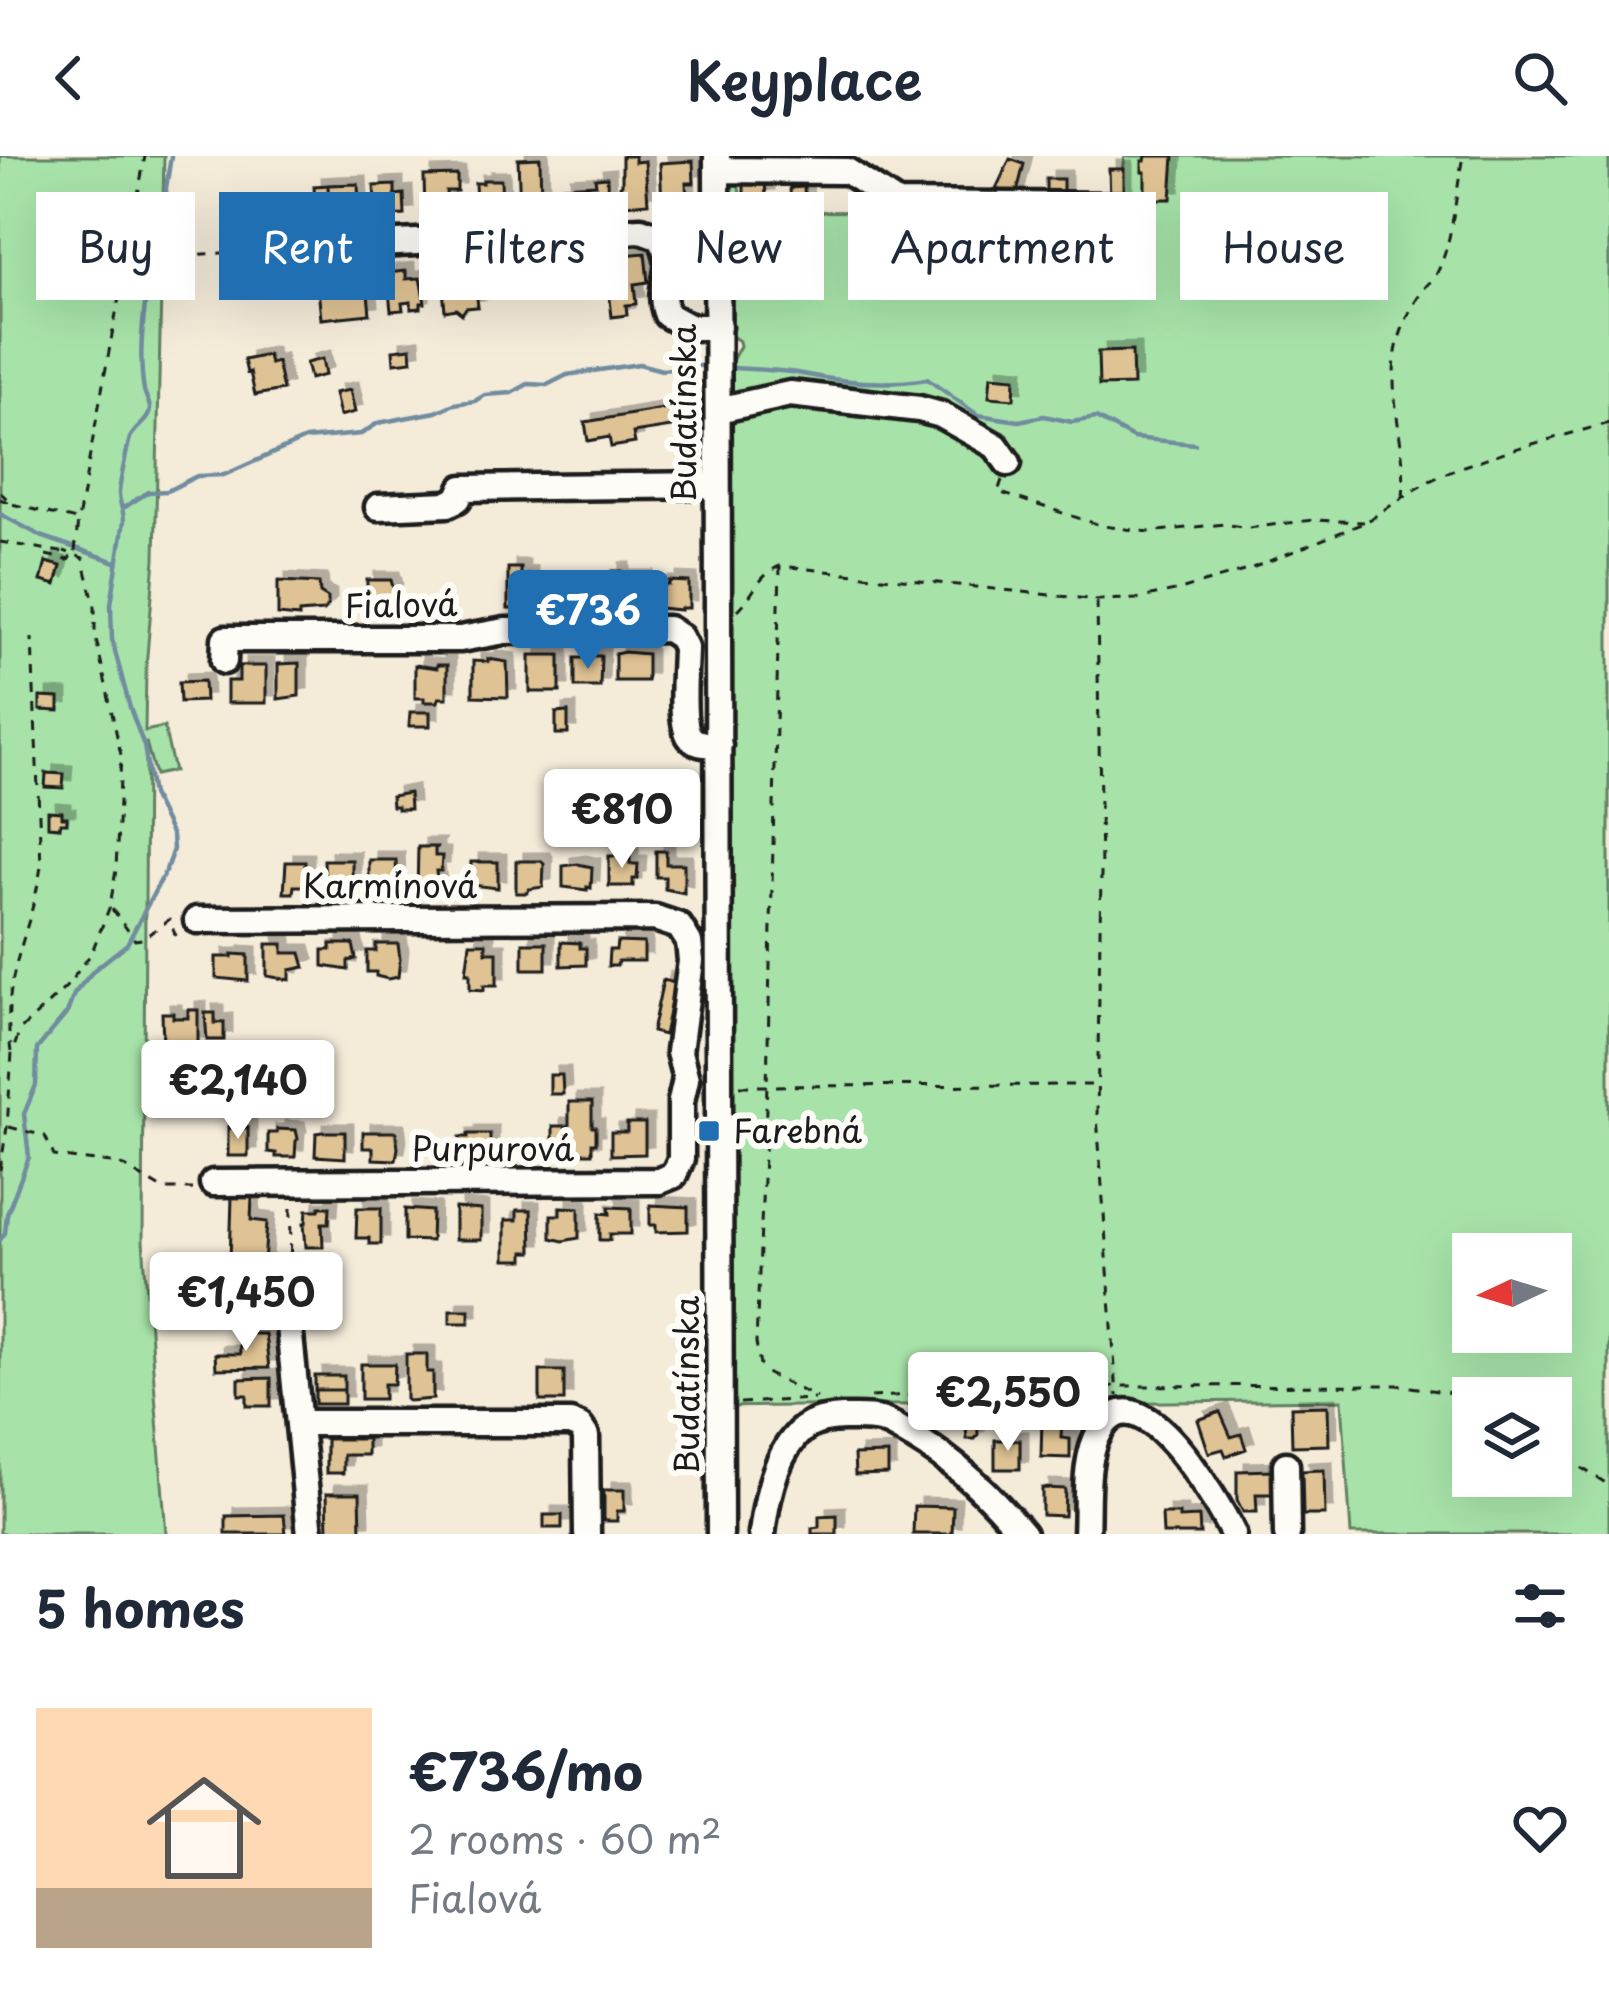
<!DOCTYPE html>
<html lang="en">
<head>
<meta charset="utf-8">
<style>
	body { margin:0; font-family:"Playpen Sans",sans-serif; background:#f6f6f7; color:#1f2937; height:100vh; display:flex; flex-direction:column; font-size:45px; white-space:nowrap }
	* { box-sizing:border-box; margin:0 }
	p { font-size:39px; color:#747a83 }
	.icon { flex:none; width:66px; height:66px; fill:none; stroke:currentColor; stroke-width:2; stroke-linecap:round; stroke-linejoin:round }
	.map { position:relative; height:1378px; overflow:hidden }
	.side { display:flex; flex-direction:column; background:#fff; flex:1 }
	.side>* { flex:none }
	.hud { position:absolute; left:36px; top:36px; width:1539px; height:108px; display:flex; gap:24px }
	.needle { width:78px; rotate:266deg }
	.fabs { position:absolute; left:1452px; top:1077px; display:grid; gap:24px }
	.fabs a { display:grid; place-items:center; width:120px; height:120px; border-radius:0px; background:#fff; box-shadow:0 12px 48px #0002; font-size:60px }
	.price { position:absolute; translate:-50% -102px; padding:0 27px; border-radius:12px; background:#fff; color:#222; font-size:39px; line-height:78px; filter:drop-shadow(0 3px 6px #0008) }
	.price::after { content:''; position:absolute; left:50%; top:72px; width:36px; height:27px; margin-left:-18px; background:inherit; clip-path:polygon(0 0,100% 0,50% 100%) }
	.price.selected { background:#1f6fb2; color:#fff }
	ul { padding:0; list-style:none }
	li { display:flex; align-items:center; gap:36px; height:300px; padding:0 36px }
	li+li { border-top:3px solid #e0e1e3 }
	li span { display:grid; place-items:center; flex:none; width:336px; height:240px; border-radius:0px; color:#555 }
	li>.icon { margin-inline-start:auto }
	span .icon { width:144px; height:144px; fill:#fffc; stroke-width:1 }
	li b { font-size:51px }
	h2 { display:flex; justify-content:space-between; align-items:center; height:144px; padding:0 36px; font-size:51px }
	.pill { padding:0 42px; border-radius:0px; background:#fff; box-shadow:0 12px 48px #0002; font-size:42px; line-height:108px }
	.pill.selected { background:#1f6fb2; color:#fff }
	header { display:flex; justify-content:space-between; align-items:center; height:156px; padding:0 36px; background:#fff; font-size:54px; font-weight:600 }
	.map>svg:first-child { display:block }
	.green { fill:#a7e3a9; stroke:#628062; stroke-width:3; fill-rule:evenodd }
	.lines { fill:none; stroke-linecap:round; stroke-linejoin:round }
	.stream { stroke:#718c9f; stroke-width:4.5 }
	.building { fill:#dfc394; stroke:#1c1c1c; stroke-width:3; filter:url(#shadow) }
	.minor-casing { stroke:#1c1c1c; stroke-width:33 }
	.path { stroke:#1c1c1c; stroke-width:3; stroke-dasharray:9 9; stroke-linecap:butt }
	.minor { stroke:#fdfcf7; stroke-width:24 }
	.poi-dot { fill:#1f6fb2; stroke:#fdfcf7; stroke-width:4.5 }
	.labels { text-anchor:middle; stroke-width:12; stroke-linejoin:round; paint-order:stroke }
	.street-label { font-size:33px; fill:#1c1c1c; stroke:#fdfcf7 }
	.poi-label { font-size:33px; fill:#1c1c1c; stroke:#fdfcf7; text-anchor:start }
</style>
</head>
<body>
<header><svg class="icon" aria-label="back" viewBox="0 0 24 24"><path d="M15 5l-7 7 7 7"/></svg>Keyplace<svg class="icon" aria-label="search" viewBox="0 0 24 24"><circle cx="10" cy="10" r="6"/><path d="M15 15l6 6"/></svg></header>
<div class="map">
<svg width="1609" height="1378" viewBox="0 0 1609 1378">
	<defs>
		<filter id="shadow"><feDropShadow dx="8" dy="-8" stdDeviation="0" flood-color="#0004"/></filter>
	</defs>
	<rect width="100%" height="100%" fill="#f4ebd9"/>
	<filter id="ink" filterUnits="userSpaceOnUse"><feTurbulence type="fractalNoise" baseFrequency=".00833" numOctaves="2"/><feDisplacementMap in="SourceGraphic" scale="24" xChannelSelector="R" yChannelSelector="G"/><feConvolveMatrix kernelMatrix="1 2 1 2 8 2 1 2 1" color-interpolation-filters="sRGB"/></filter>
	<g filter="url(#ink)">
		<path class="green" d="M0,0H164L155,403L146,512L145,575L164,571L174,615L155,619L146,586L143,1085L166,1378H0Z
			M1125,0H1609V1378H1351L1342,1244L710,1251V405L731,313L727,214L740,190L739,185L726,176L722,144L731,84L729,26L738,23L742,55L1026,57L1115,78ZM1473,1098H1551V1176H1473ZM1473,1242H1551V1320H1473Z"/>
		<g class="lines">
			<path class="stream" d="M724,211C750,214 777,213 802,218C842,226 886,230 927,223L978,259L1019,265L1044,260L1072,266L1096,262L1133,282L1195,288
				M125,351L148,336L167,335L197,320L224,319L305,283L361,278L378,267L436,256L454,248L475,245L485,239L512,237L528,228L547,229L567,219L639,208L662,214L707,209
				M0,358L41,380L116,406
				M0,1084L5,1077L7,1058L29,1001L24,958L36,929L37,893L67,857L74,838L94,814L127,788L166,714L173,693L172,680L152,639L144,590L130,552L112,484L111,448L124,365C124,355 119,347 119,337C119,331 128,288 130,282C135,271 151,264 150,252C149,245 145,240 144,234C139,206 142,175 145,148L169,131L166,32L171,0"/>
		</g>
		<path class="building" d="M622,0H635V6L645,5L648,47L624,49L620,29L622,28Z
			M1146,0H1174L1171,43H1145V16H1142V5H1145Z
			M540,2L541,44H531V52L520,53L518,3Z
			M1010,3L1024,8L1016,40L996,33Z
			M693,5L694,27H686L687,46L662,47L660,7Z
			M1109,13H1124V43H1110Z
			M457,19V35H446L447,57L425,58L424,20Z
			M607,21L608,48L564,49L563,30L596,28L595,22Z
			M765,22L766,41L744,42V23Z
			M1046,23H1063V42H1046Z
			M483,24H501L502,53L493,54V50L476,47L475,27H483Z
			M358,28L359,51L335,54L334,52H329L328,29Z
			M328,29L329,52L315,53L314,30Z
			M395,29V39L404,38L405,59L376,61L374,30Z
			M804,31L805,50L791,51L790,32Z
			M645,97L648,126L634,128L636,148L626,149L627,159L612,161L606,109L623,107L622,99Z
			M332,100L334,119L366,116L370,158L321,163L315,101Z
			M583,107L585,134L556,137L553,110Z
			M532,109L537,129L535,130V139L519,143L514,139L499,140L497,115Z
			M458,113L465,119L474,118L475,127L483,134L477,142L478,151L466,152L462,158L456,153L445,155L442,121L452,120Z
			M406,115V123L420,122L425,147H421V152L411,153V146L402,147L403,154L391,155L387,117Z
			M411,192L412,205L394,207L393,194Z
			M1132,195L1133,229L1099,230L1098,196Z
			M268,199L270,208L277,206L283,234L255,239L250,216L247,217L244,204Z
			M322,203L325,219L310,223L306,207Z
			M991,220L1015,222L1014,243L989,241Z
			M350,234L355,256L340,260L335,237Z
			M681,250L684,269L633,277L635,287L611,291L609,281L588,285L585,266Z
			M46,406L61,410L56,429L41,425Z
			M508,412H521V420L529,419V426H553V447H524V453H508Z
			M612,415H621V423H645V452L612,449Z
			M367,424H391L394,435L391,452L377,451V461H367Z
			M278,425L319,427L320,437L328,442V450L323,455L299,457V461L278,459Z
			M669,425L689,426V452H681V454L659,452L658,429H669Z
			M624,496L647,498V525H615V498Z
			M530,499H560V536H530Z
			M591,500H601L600,531H575V502H591Z
			M488,503L507,506L508,541L473,540V505L488,506Z
			M299,507V540L278,543V508Z
			M415,509L437,512V509H447V542H439L438,546H424V542H415Z
			M239,510H266V547H227V525H239Z
			M204,525L205,545L180,546L179,526Z
			M40,541L59,542V555L40,554Z
			M410,556H430V570H409Z
			M568,556V578H556V557Z
			M46,617L64,618L63,632L45,631Z
			M409,637L410,653H397V650H392L391,640Z
			M48,655L62,656V661H67V667H60V671L48,670Z
			M418,691H438L435,692V700H442L441,715H436L438,733L417,737Z
			M656,695H666V708H684V737L665,733V721H656Z
			M609,700H630V708H638L637,723H633V730H609Z
			M324,704H352V728H339V737H325Z
			M369,704H396L397,728H384V737H369Z
			M516,705H541L544,708L543,731L529,733L527,737H516Z
			M286,706H305V730H294L293,737H284Z
			M471,706H498V732L471,729Z
			M578,708L592,711L591,732L587,731V734L563,731V710Z
			M561,786L580,787V792H586V809L561,810Z
			M617,786L644,787V805H618L617,810H608L609,794H616Z
			M470,787H486V796H497V829H484V834L470,833V817H466Z
			M523,787H546V813H523Z
			M267,788H283V797H301L305,811L290,814V824L267,820Z
			M331,788H353L356,803L348,805V814L323,810V794H331Z
			M376,788H398L400,803L398,821L388,823L376,820V816H367V795H376Z
			M232,798L248,799V825L216,822V801H232Z
			M663,824L675,827L664,879L652,876Z
			M188,854H198V889H189V893H172V889H163L162,857H173V862H188Z
			M205,857H215V867L224,866V884H207Z
			M550,919H562L563,938H550Z
			M569,946H592V971H596V987H592V997H574V990H553V970H569Z
			M627,967H645V998L611,999V976H627Z
			M228,969L229,972H248V969V1000H228Z
			M277,973L296,974L298,983L296,985L295,1001H276V997L268,996V977H277Z
			M323,976H345V1002L315,1000L316,977Z
			M363,976H396L398,992L396,1004L373,1003V992H363Z
			M468,978H490V1001H468V998H460V981H468Z
			M232,1041H252L251,1064L267,1066L264,1106L230,1105Z
			M650,1049L688,1051V1075L656,1076V1069H650Z
			M320,1051H330L329,1067H322L323,1091H306L304,1067H306L307,1054H319Z
			M560,1051L579,1052V1082L563,1085L551,1082V1059H560Z
			M609,1051L631,1052V1078H610V1084H600V1057L610,1058Z
			M357,1052H381V1088H369V1082H356Z
			M455,1052L481,1054V1084H455Z
			M405,1053L432,1055L431,1085L405,1084Z
			M517,1054H531L532,1096H524V1104H505V1064H517Z
			M450,1154H469V1167H450Z
			M239,1178H265L269,1212L216,1213L215,1198H240Z
			M406,1198H427V1216H433V1243L408,1245L406,1243Z
			M361,1208H395L394,1228H384V1243H361Z
			M540,1215H564V1245H540Z
			M315,1220H344V1234H315Z
			M271,1222V1250H247V1239H239V1223Z
			M315,1234H344V1248H315Z
			M1328,1250L1329,1289L1292,1290L1291,1251Z
			M1220,1256L1231,1281L1241,1278L1246,1293L1226,1300L1223,1293L1209,1297L1198,1264Z
			M977,1258L978,1279L975,1283H967L966,1272H947V1259Z
			M1042,1261L1062,1262L1061,1282L1070,1283V1302L1041,1301Z
			M326,1283H367V1299H343V1317H326Z
			M995,1284H1020V1313H995Z
			M888,1298V1318L855,1319L854,1299Z
			M1277,1314V1338H1256L1257,1356H1243L1237,1344V1315Z
			M1324,1314L1325,1359H1300L1303,1358L1302,1316L1299,1315Z
			M1042,1332L1065,1333L1064,1360L1042,1359Z
			M604,1334H624V1355H617V1365H604Z
			M327,1337H360L361,1376L328,1377Z
			M914,1350L953,1351L952,1378H913Z
			M1162,1358H1179V1362L1199,1361L1200,1378H1163Z
			M284,1359L286,1378H226V1360Z
			M544,1359H562V1372H544Z
			M837,1359V1378H812V1372L819,1371V1360Z"/>
		<g class="lines">
			<defs>
				<path id="minor" d="M717,0L720,1378
					M717,14L847,15L897,48L1125,50
					M287,93L641,74L660,81C681,117 654,128 667,159L689,171H718
					M718,254L790,238L919,253L941,259L996,290L1008,307
					M378,351L448,348L458,343L463,332L717,329
					M224,505L225,483H460L505,475L668,473L680,481L685,491C685,511 679,567 690,581C697,590 709,588 719,589
					M197,764L655,762L679,770L689,786L691,805L679,896L686,923L681,945V1003L674,1019L659,1025L213,1027
					M289,1170L310,1378
					M299,1267H570L580,1271L586,1280L587,1378
					M1286,1309L1287,1378
					M762,1378C766,1347 773,1307 794,1282C807,1266 823,1263 843,1262C855,1262 868,1261 880,1264C892,1267 902,1275 913,1281C957,1307 990,1339 1023,1378
					M1086,1378C1088,1346 1083,1304 1100,1275C1139,1206 1219,1349 1233,1378"/>
			</defs>
			<use href="#minor" class="minor-casing"/>
			<path class="path" d="M129,95L159,101L268,94
				M1002,324L998,336L1103,370L1149,376L1224,368L1248,372L1313,364L1364,366
				M0,336L12,348L76,364
				M1403,341C1408,289 1384,235 1399,183C1404,166 1413,147 1424,133C1429,126 1432,126 1436,119C1453,87 1456,35 1463,0
				M0,343L10,347
				M0,386L61,396L71,400
				M75,396L78,364L145,0
				M46,399L68,404L72,399
				M780,410L767,929L756,1187L760,1209L768,1218L817,1242
				M1097,446L1101,717L1097,960L1117,1240
				M738,454C754,439 758,419 780,410L1097,444L1136,443L1180,434L1247,414L1366,366L1425,327L1455,313L1507,295L1609,267
				M112,753L135,784L142,783L170,763L175,779L181,775
				M11,896C0,819 31,781 41,710L32,482
				M740,930L1096,929
				M9,971L45,980L54,1000L120,1008L162,1033H193
				M0,1014L7,971L12,897L20,874L66,831L91,798L110,750L116,714L121,599L95,478V450L83,402L64,395
				M290,1151L291,1047
				M871,1241L1117,1230L1397,1229L1465,1239L1473,1245
				M740,1247L814,1243
				M1551,1293L1609,1329"/>
			<use href="#minor" class="minor"/>
		</g>
	</g>
	<rect class="poi-dot" x="697" y="963" width="24" height="24" rx="6"/>
	<g class="labels">
		<g class="street-label">
			<text transform="translate(684 257) rotate(-90)" y="12">Budatínska</text>
			<text transform="translate(401 449) rotate(-1)" y="12">Fialová</text>
			<text x="390" y="742">Karmínová</text>
			<text x="493" y="1005">Purpurová</text>
			<text transform="translate(687 1229) rotate(-90)" y="12">Budatínska</text>
		</g>
		<g class="poi-label">
			<text x="733" y="987">Farebná</text>
		</g>
	</g>
</svg>
<div class="fabs">
<a><svg class="needle" viewBox="-14 -14 28 28"><path d="M0-13l5 13h-10z" fill="#e53935"/><path d="M0 13l5-13h-10z" fill="#747a83"/></svg></a>
<a><svg class="icon" aria-label="layers" viewBox="0 0 24 24"><path d="M12 4l9 5-9 5-9-5zM3 14l9 5 9-5"/></svg></a>
</div>
<b class="price selected" style="left:588px;top:516px">€736</b>
<b class="price" style="left:622px;top:715px">€810</b>
<b class="price" style="left:238px;top:986px">€2,140</b>
<b class="price" style="left:246px;top:1198px">€1,450</b>
<b class="price" style="left:1008px;top:1298px">€2,550</b>
<div class="hud">
<a class="pill">Buy</a>
<a class="pill selected">Rent</a>
<a class="pill">Filters</a>
<a class="pill">New</a>
<a class="pill">Apartment</a>
<a class="pill">House</a>
</div>
</div>
<section class="side">
<h2>5 homes<svg class="icon" aria-label="filters" viewBox="0 0 24 24"><path d="M4 7h16M4 17h16"/><circle cx="9" cy="7" r="2"/><circle cx="15" cy="17" r="2"/></svg></h2>
<ul>
<li><span style="background:linear-gradient(#ffd9b3 75%,#b9a48a 0)"><svg class="icon" aria-label="home" viewBox="0 0 24 24"><path d="M3 11l9-7 9 7M6 9v11h12V9"/></svg></span><div><b>€736/mo</b><p>2 rooms · 60 m²</p><p>Fialová</p></div><svg class="icon" aria-label="heart" viewBox="0 0 24 24"><path d="M12 20l-8-8c-3-5 5-10 8-4 3-6 11-1 8 4z"/></svg></li>
</ul>
</section>
</body>
</html>
